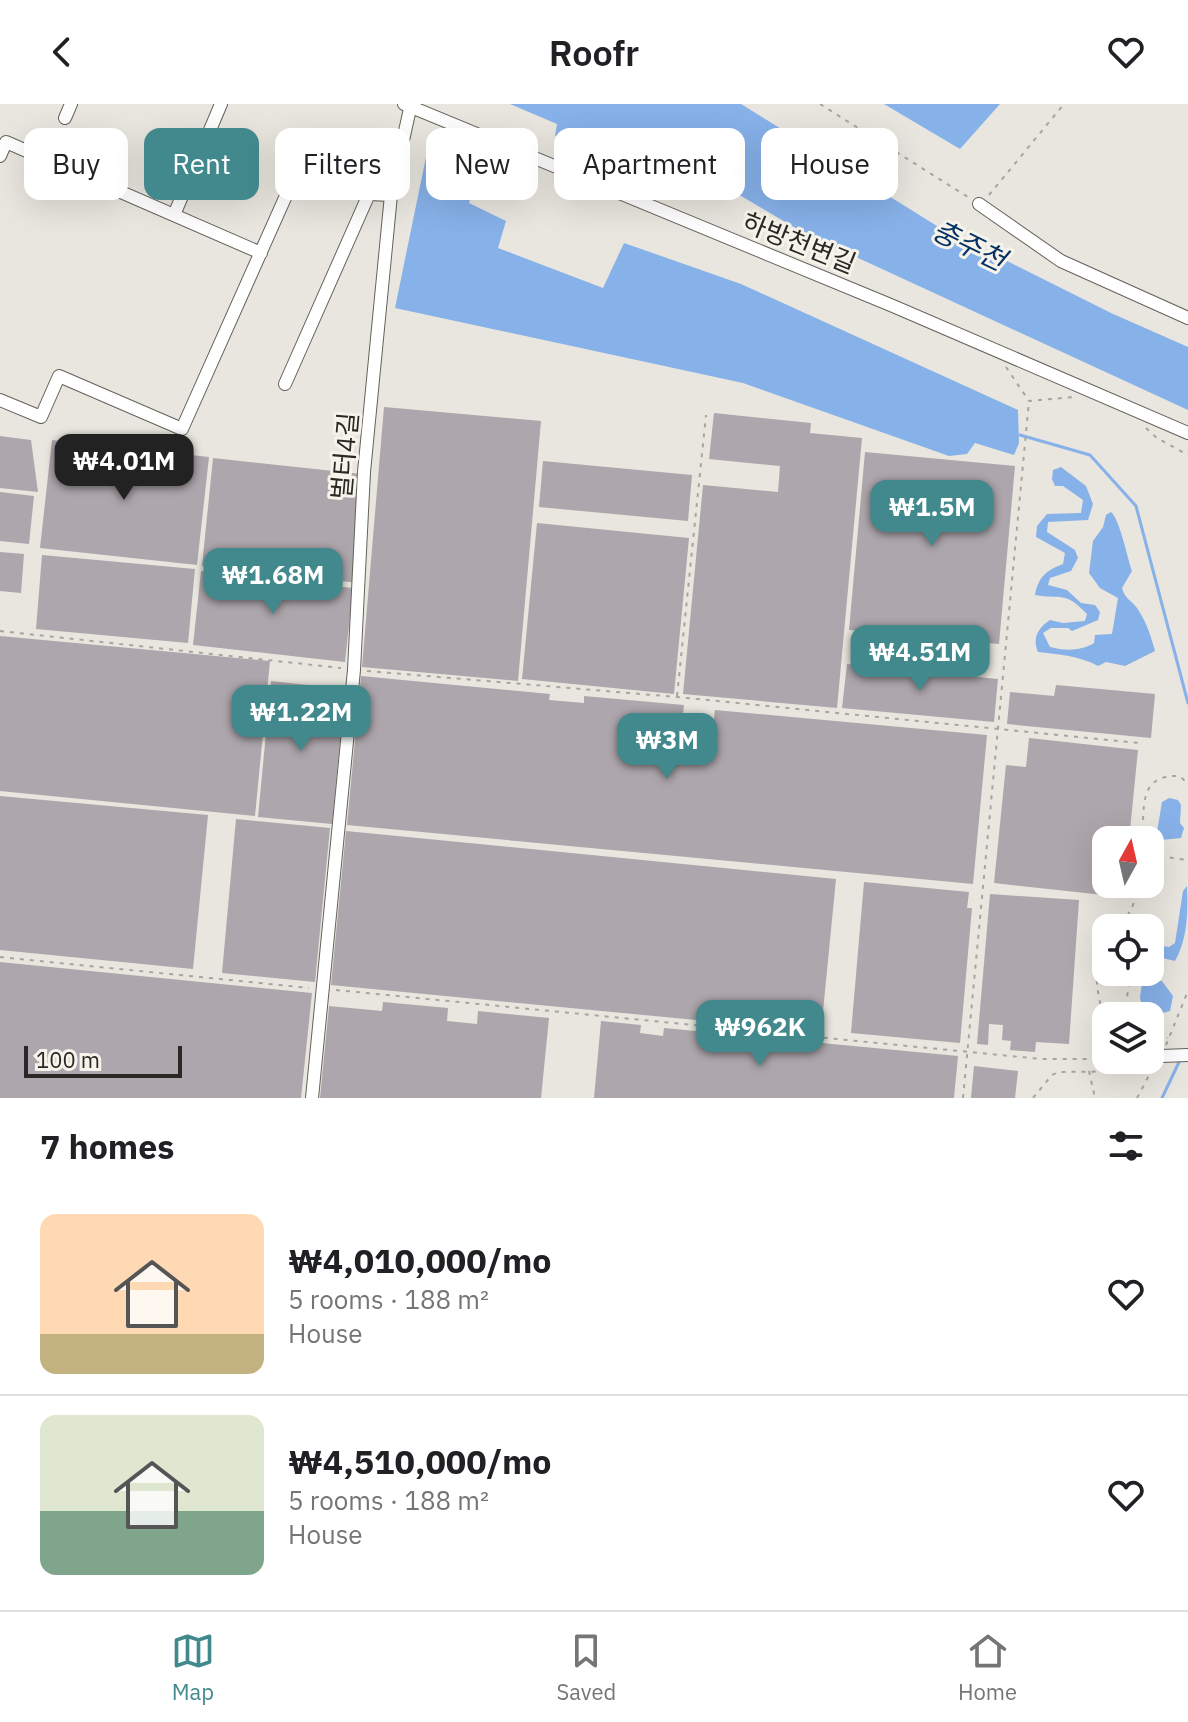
<!DOCTYPE html>
<html lang="en">
<head>
<meta charset="utf-8">
<style>
	body { margin:0; font-family:"IBM Plex Sans","Noto Sans KR",sans-serif; background:#f6f6f6; color:#202124; height:100vh; display:flex; flex-direction:column; font-size:30px; white-space:nowrap }
	* { box-sizing:border-box; margin:0 }
	p { font-size:26px; color:#757577 }
	.icon { flex:none; width:44px; height:44px; fill:none; stroke:currentColor; stroke-width:2; stroke-linecap:round; stroke-linejoin:round }
	.map { position:relative; height:994px; overflow:hidden }
	.sheet { display:flex; flex-direction:column; background:#fff; flex:1 }
	.sheet>* { flex:none }
	.top-card { position:absolute; left:24px; top:24px; width:1140px; height:72px; display:flex; gap:16px }
	.needle { width:52px; rotate:8deg }
	.tools { position:absolute; left:1092px; top:722px; display:grid; gap:16px }
	.tools a { display:grid; place-items:center; width:72px; height:72px; border-radius:16px; background:#fff; box-shadow:0 8px 32px #0002; font-size:40px }
	.scale { position:absolute; left:24px; bottom:20px; width:158px; box-sizing:border-box; padding-left:8px; border:4px solid #292825; border-top:0; font-size:22px; line-height:28px; white-space:nowrap; color:#292825; -webkit-text-stroke:6px #f6f3eb; paint-order:stroke }
	.price { position:absolute; translate:-50% -68px; padding:0 18px; border-radius:16px; background:#41898d; color:#fff; font-size:26px; line-height:52px; filter:drop-shadow(0 2px 4px #0008) }
	.price::after { content:''; position:absolute; left:50%; top:48px; width:24px; height:18px; margin-left:-12px; background:inherit; clip-path:polygon(0 0,100% 0,50% 100%) }
	.price.active { background:#222; color:#fff }
	ul { padding:0; list-style:none }
	li { display:flex; align-items:center; gap:24px; height:200px; padding:0 40px }
	li+li { border-top:2px solid #e0e0e0 }
	li span { display:grid; place-items:center; flex:none; width:224px; height:160px; border-radius:16px; color:#555 }
	li>.icon { margin-inline-start:auto }
	span .icon { width:96px; height:96px; fill:#fffc; stroke-width:1 }
	li b { font-size:34px }
	h2 { display:flex; justify-content:space-between; align-items:center; height:96px; padding:0 40px; font-size:34px }
	.pill { padding:0 28px; border-radius:16px; background:#fff; box-shadow:0 8px 32px #0002; font-size:28px; line-height:72px }
	.pill.active { background:#41898d; color:#fff }
	header { display:flex; justify-content:space-between; align-items:center; height:104px; padding:0 40px; background:#fff; font-size:36px; font-weight:600 }
	.tab-bar { display:flex; justify-content:space-around; align-items:center; height:112px; border-top:2px solid #e0e0e0; background:#fff; font-size:22px; color:#757577 }
	.tab-bar a { display:grid; justify-items:center; gap:4px }
	.tab-bar .active { color:#41898d }
	.map>svg:first-child { display:block }
	.water { fill:#87b1e9 }
	.lines { fill:none; stroke-linecap:round; stroke-linejoin:round }
	.stream { stroke:#87b1e9; stroke-width:3 }
	.building { fill:#ada6ac }
	.minor-casing { stroke:#64625b; stroke-width:14 }
	.path { stroke:#a7a59f; stroke-width:2; stroke-dasharray:4 6; stroke-linecap:butt }
	.minor { stroke:#fff; stroke-width:12 }
	.labels { text-anchor:middle; stroke-width:6; stroke-linejoin:round; paint-order:stroke }
	.street-label { font-size:26px; fill:#292825; stroke:#f6f3eb }
	.water-label { font-size:28px; font-style:italic; fill:#093264; stroke:#f6f3eb }
</style>
</head>
<body>
<header><svg class="icon" aria-label="back" viewBox="0 0 24 24"><path d="M15 5l-7 7 7 7"/></svg>Roofr<svg class="icon" aria-label="heart" viewBox="0 0 24 24"><path d="M12 20l-8-8c-3-5 5-10 8-4 3-6 11-1 8 4z"/></svg></header>
<div class="map">
<svg width="1188" height="994" viewBox="0 0 1188 994">
	<rect width="100%" height="100%" fill="#e8e6de"/>
	<path class="water" d="M510,0H741L937,122L1111,209L1188,243V306L804,129L665,47L631,37L621,57L555,32L557,20Z
		M884,0H1000L960,45Z
		M426,53L478,69L469,99L506,117L498,144L603,184L624,139L741,180L1018,306L1019,339L1014,351L975,339L967,350L949,352L743,279L395,204Z
		M1061,363L1086,382L1093,400L1088,416L1048,418L1047,428L1075,446L1078,454L1071,467L1050,474L1048,481L1067,486L1081,499L1095,501L1100,508L1098,516L1072,527L1068,524H1051L1043,529L1050,543C1065,547 1081,547 1094,539L1095,531L1112,530L1118,494L1100,484L1089,469L1093,437L1103,423L1106,411L1111,408C1120,416 1127,453 1132,467L1122,484C1125,495 1131,496 1137,504C1146,517 1151,532 1155,547L1125,562L1106,558L1098,562C1080,552 1058,550 1038,548C1032,534 1038,524 1050,516L1063,519L1085,517L1087,510C1064,486 1062,496 1035,491C1038,473 1047,466 1063,460L1065,449L1036,433L1037,422L1047,410L1081,409L1083,396L1063,382H1055L1052,375L1053,366Z
		M1169,694L1178,696L1181,701L1180,719L1184,724L1181,734L1161,736L1157,728L1162,698Z
		M1187,782C1188,807 1188,834 1175,857L1150,851V840L1169,843L1175,839L1183,787Z
		M1162,877L1173,892L1170,907L1156,911L1143,906L1140,894L1142,878Z"/>
	<g class="lines">
		<path class="stream" d="M1020,331L1090,351L1136,402L1188,599
			M1162,994L1180,956"/>
	</g>
	<path class="building" d="M384,303L541,317L518,577L362,563Z
		M714,309L811,319L810,329L862,334L837,604L683,590L703,381L778,388L780,362L709,355Z
		M0,332L31,336L38,388L0,384Z
		M52,336L209,353L197,461L40,444Z
		M865,348L1015,362L999,540L849,526Z
		M213,354L371,371L359,479L202,462Z
		M543,357L692,371L688,417L539,403Z
		M0,388L34,392L29,440L0,437Z
		M537,419L689,434L674,590L522,575Z
		M0,448L24,450L21,489L0,487Z
		M42,451L195,465L188,539L36,525Z
		M201,467L353,484L345,558L193,541Z
		M0,532L270,557L255,712L0,687Z
		M847,560L998,575L994,618L842,604Z
		M361,572L550,590L549,596L584,599V592L684,601L682,619L713,622L715,606L987,631L973,780L347,721Z
		M271,577L345,585L332,720L258,713Z
		M1056,581L1155,590L1151,634L1007,620L1010,588L1054,592Z
		M1029,634L1138,646L1129,736H1106V780H1124L1122,793L994,779L1006,661L1026,663Z
		M0,692L208,711L193,865L0,846Z
		M236,715L330,724L315,878L222,869Z
		M346,727L836,775L821,928L331,881Z
		M864,778L969,788L967,804H972L960,939L851,929Z
		M990,790L1079,796L1069,940L1036,938L1035,948L1010,946L1011,937L1002,936L1003,921L989,920L988,941L977,940Z
		M0,858L312,889L301,994H0Z
		M383,898L448,904L447,917L477,920L478,907L549,914L541,994H320L329,902L382,907Z
		M601,917L641,921L640,929L663,932L664,924L958,952L954,994H594Z
		M974,962L1018,967L1015,994H971Z"/>
	<g class="lines">
		<defs>
			<path id="minor" d="M404,0L893,202L1188,329
				M65,14L71,0
				M0,52L6,38L261,149
				M979,100L1061,157L1188,214
				M174,111L221,0
				M285,280L369,90
				M0,296L41,313L59,272L182,325L301,58L369,90L391,91
				M1162,952L1188,951
				M312,994L354,566L364,368L391,91L411,0"/>
		</defs>
		<use href="#minor" class="minor-casing"/>
		<path class="path" d="M820,0L971,95
			M989,91L1064,0
			M1006,263L1029,297L1074,293
			M1146,324L1157,334L1188,351
			M0,527L341,564
			M367,567L677,593L1139,639
			M677,592L706,311
			M1142,736C1145,704 1137,670 1180,672L1188,680
			M1150,751L1188,756
			M1129,812L1159,816
			M1112,824C1131,813 1135,801 1137,780
			M1106,828C1094,852 1095,873 1100,899L1119,912
			M0,853L309,884
			M336,886L1041,955H1106
			M1124,912L1131,868
			M1150,924L1168,934
			M1166,941L1188,887
			M1089,967L1095,994
			M963,994L1029,297
			M1033,994L1052,971L1059,968L1149,967
			M1137,994L1155,960"/>
		<use href="#minor" class="minor"/>
	</g>
	<g class="labels">
		<g class="street-label">
			<text transform="translate(799 139) rotate(22)" y="9">하방천변길</text>
			<text transform="translate(345 352) rotate(-85)" y="9">벌터4길</text>
		</g>
		<g class="water-label">
			<text transform="translate(969 141) rotate(26)" y="10">충주천</text>
		</g>
	</g>
</svg>
<div class="tools">
<a><svg class="needle" viewBox="-14 -14 28 28"><path d="M0-13l5 13h-10z" fill="#e53935"/><path d="M0 13l5-13h-10z" fill="#757577"/></svg></a>
<a><svg class="icon" aria-label="locate" viewBox="0 0 24 24"><circle cx="12" cy="12" r="6"/><path d="M12 2v4M12 18v4M2 12h4M18 12h4"/></svg></a>
<a><svg class="icon" aria-label="layers" viewBox="0 0 24 24"><path d="M12 4l9 5-9 5-9-5zM3 14l9 5 9-5"/></svg></a>
</div>
<div class="scale">100 m</div>
<b class="price active" style="left:124px;top:398px">₩4.01M</b>
<b class="price" style="left:932px;top:444px">₩1.5M</b>
<b class="price" style="left:273px;top:512px">₩1.68M</b>
<b class="price" style="left:920px;top:589px">₩4.51M</b>
<b class="price" style="left:301px;top:649px">₩1.22M</b>
<b class="price" style="left:667px;top:677px">₩3M</b>
<b class="price" style="left:760px;top:964px">₩962K</b>
<div class="top-card">
<a class="pill">Buy</a>
<a class="pill active">Rent</a>
<a class="pill">Filters</a>
<a class="pill">New</a>
<a class="pill">Apartment</a>
<a class="pill">House</a>
</div>
</div>
<section class="sheet">
<h2>7 homes<svg class="icon" aria-label="filters" viewBox="0 0 24 24"><path d="M4 7h16M4 17h16"/><circle cx="9" cy="7" r="2"/><circle cx="15" cy="17" r="2"/></svg></h2>
<ul>
<li><span style="background:linear-gradient(#ffd9b3 75%,#c2b280 0)"><svg class="icon" aria-label="home" viewBox="0 0 24 24"><path d="M3 11l9-7 9 7M6 9v11h12V9"/></svg></span><div><b>₩4,010,000/mo</b><p>5 rooms · 188 m²</p><p>House</p></div><svg class="icon" aria-label="heart" viewBox="0 0 24 24"><path d="M12 20l-8-8c-3-5 5-10 8-4 3-6 11-1 8 4z"/></svg></li>
<li><span style="background:linear-gradient(#dfe7d0 60%,#7fa58c 0)"><svg class="icon" aria-label="home" viewBox="0 0 24 24"><path d="M3 11l9-7 9 7M6 9v11h12V9"/></svg></span><div><b>₩4,510,000/mo</b><p>5 rooms · 188 m²</p><p>House</p></div><svg class="icon" aria-label="heart" viewBox="0 0 24 24"><path d="M12 20l-8-8c-3-5 5-10 8-4 3-6 11-1 8 4z"/></svg></li>
</ul>
</section>
<nav class="tab-bar">
<a class="active"><svg class="icon" aria-label="map" viewBox="0 0 24 24"><path d="M3 6l6-2 6 2 6-2v14l-6 2-6-2-6 2zM9 4v14M15 6v14"/></svg>Map</a>
<a><svg class="icon" aria-label="saved" viewBox="0 0 24 24"><path d="M7 4h10v16l-5-4-5 4z"/></svg>Saved</a>
<a><svg class="icon" aria-label="home" viewBox="0 0 24 24"><path d="M3 11l9-7 9 7M6 9v11h12V9"/></svg>Home</a>
</nav>
</body>
</html>
